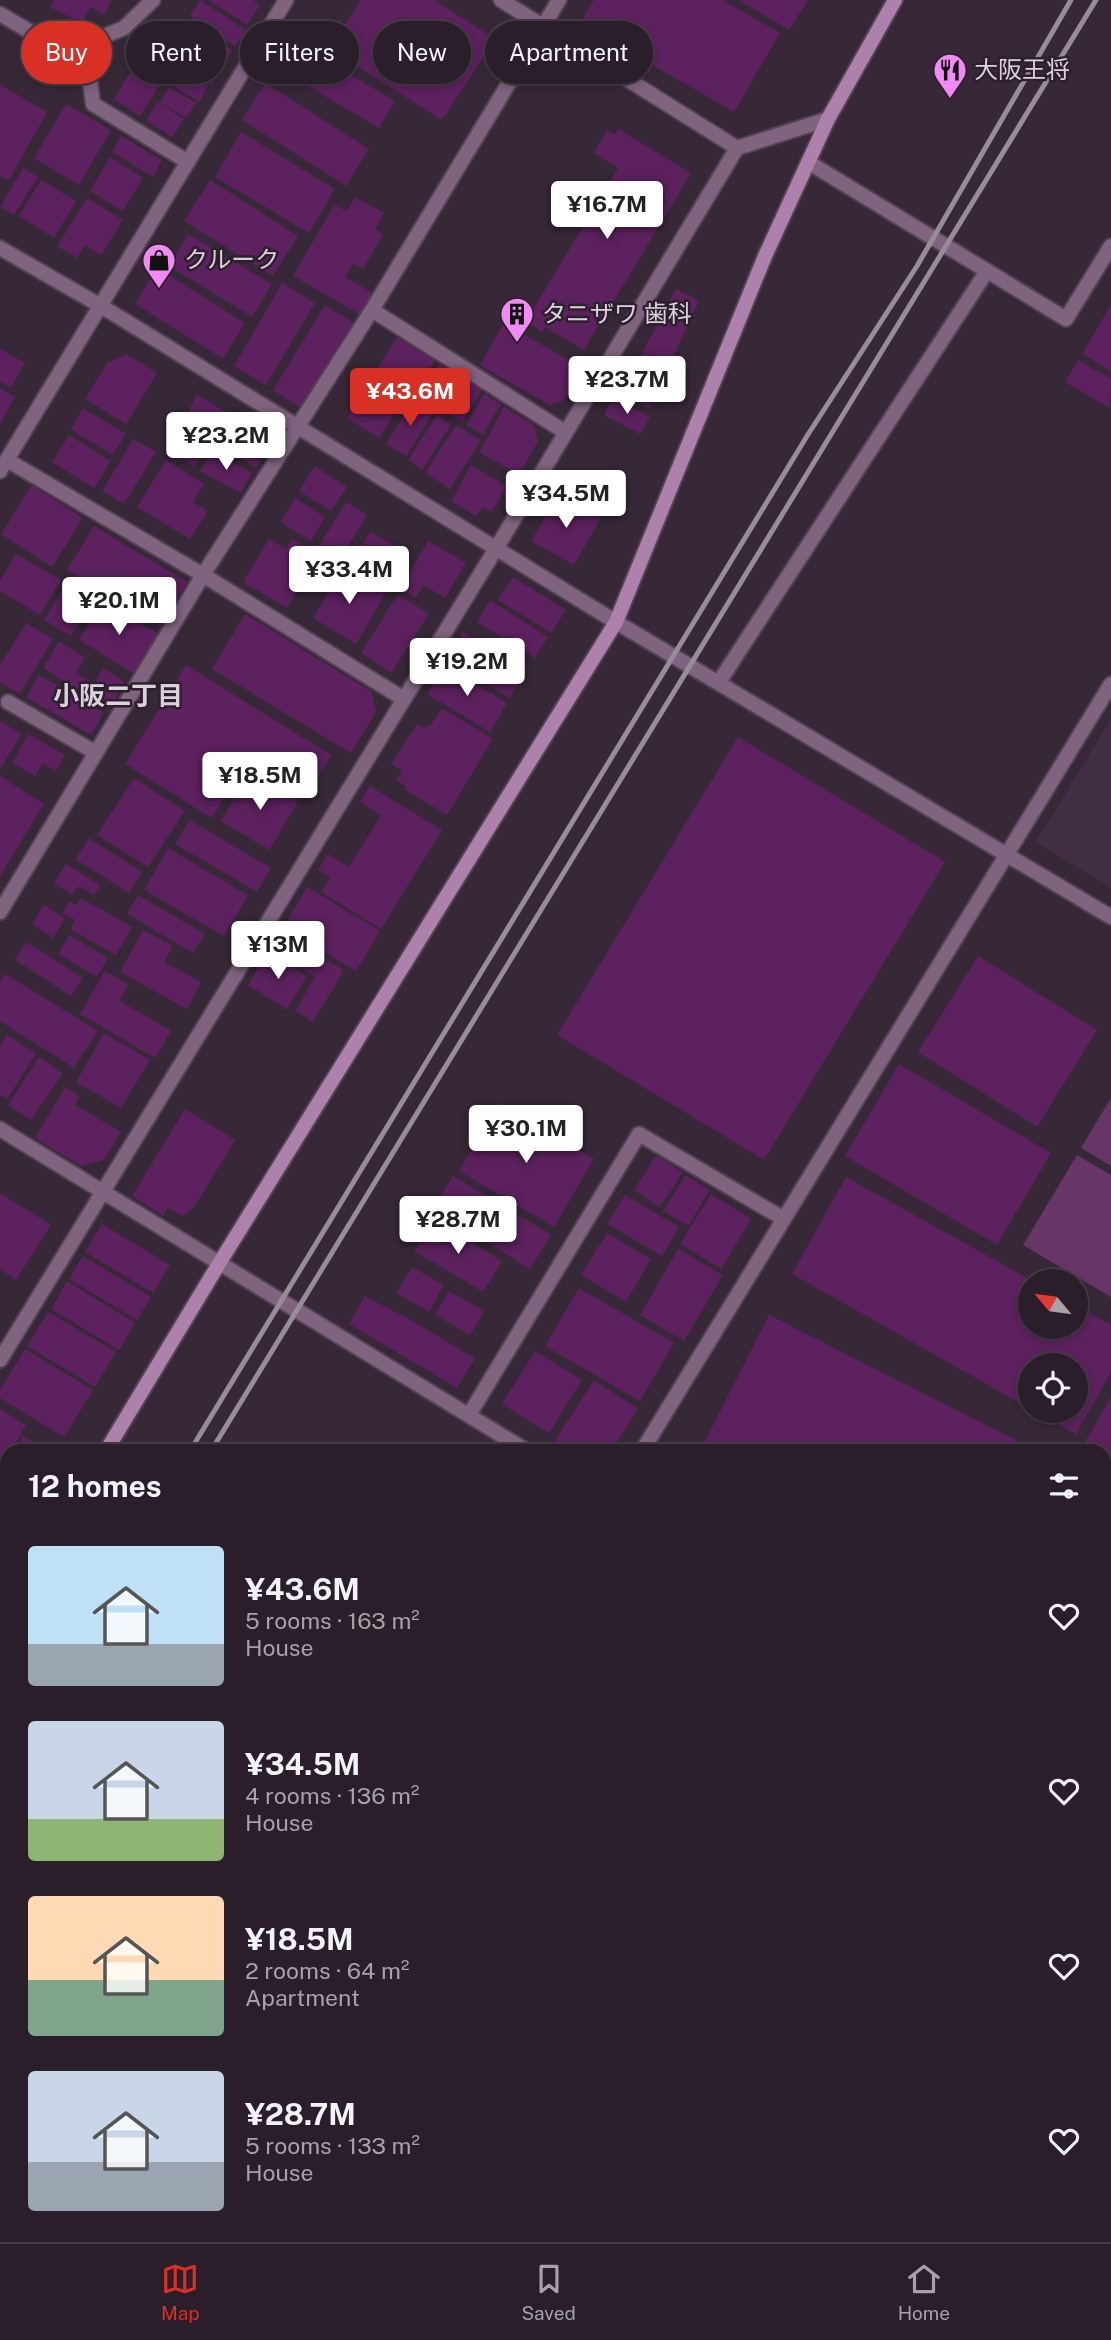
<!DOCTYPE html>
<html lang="en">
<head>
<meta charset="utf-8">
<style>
	body { margin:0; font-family:"Public Sans","Noto Sans JP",sans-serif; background:#312731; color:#f1f3f6; height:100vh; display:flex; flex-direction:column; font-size:26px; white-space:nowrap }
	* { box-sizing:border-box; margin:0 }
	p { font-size:23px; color:#a5a2a8 }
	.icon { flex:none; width:38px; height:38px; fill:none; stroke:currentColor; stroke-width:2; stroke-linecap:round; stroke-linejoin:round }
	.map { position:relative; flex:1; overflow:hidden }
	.drawer { position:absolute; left:0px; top:1444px; width:1111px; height:800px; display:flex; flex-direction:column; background:#291e29; border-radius:21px 21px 0 0; box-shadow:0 4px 10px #0003,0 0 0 2px #453c46 }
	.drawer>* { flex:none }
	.banner { position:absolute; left:21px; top:21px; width:700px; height:63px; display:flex; gap:14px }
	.needle { width:46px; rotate:299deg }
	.controls { position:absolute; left:1018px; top:1269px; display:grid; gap:14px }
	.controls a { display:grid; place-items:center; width:70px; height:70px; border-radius:50%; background:#291e29; box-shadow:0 4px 10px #0003,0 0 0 2px #453c46; font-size:35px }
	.price { position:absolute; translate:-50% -60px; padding:0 16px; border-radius:7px; background:#fff; color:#222; font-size:23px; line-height:46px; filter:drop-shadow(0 2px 4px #0008) }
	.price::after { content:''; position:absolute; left:50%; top:42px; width:21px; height:16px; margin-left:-10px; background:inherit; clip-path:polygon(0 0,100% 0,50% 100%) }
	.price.current { background:#d93025; color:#fff }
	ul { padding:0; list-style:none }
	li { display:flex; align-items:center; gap:21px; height:175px; padding:0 28px }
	li span { display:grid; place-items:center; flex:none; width:196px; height:140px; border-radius:7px; color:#555 }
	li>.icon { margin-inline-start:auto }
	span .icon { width:84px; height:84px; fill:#fffc; stroke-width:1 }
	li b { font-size:30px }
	h2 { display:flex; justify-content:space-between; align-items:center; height:84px; padding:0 28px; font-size:30px }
	.pill { padding:0 24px; border-radius:32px; background:#291e29; box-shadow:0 4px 10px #0003,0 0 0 2px #453c46; font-size:24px; line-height:63px }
	.pill.current { background:#d93025; color:#fff }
	.tab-bar { display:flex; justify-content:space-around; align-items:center; height:98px; border-top:2px solid #453c46; background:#291e29; font-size:19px; color:#a5a2a8 }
	.tab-bar a { display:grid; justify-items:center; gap:4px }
	.tab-bar .current { color:#d93025 }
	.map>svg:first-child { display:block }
	.built { fill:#422e42 }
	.green { fill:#673667 }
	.building { fill:#5c215e }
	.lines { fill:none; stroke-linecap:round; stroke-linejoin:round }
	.lane-casing { stroke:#514351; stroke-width:18 }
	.street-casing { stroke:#514351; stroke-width:18 }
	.secondary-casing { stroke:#514351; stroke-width:18 }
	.lane { stroke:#7f637f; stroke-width:14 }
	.street { stroke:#7f637f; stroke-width:14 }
	.secondary { stroke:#ad81ac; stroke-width:14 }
	.rail { stroke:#978c97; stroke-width:5 }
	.labels { text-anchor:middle; stroke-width:5; stroke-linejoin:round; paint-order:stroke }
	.poi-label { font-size:24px; fill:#dad1da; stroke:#2d1f2d; text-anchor:start }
	.neighbourhood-label { font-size:26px; font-weight:bold; fill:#dad1da; stroke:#2d1f2d }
</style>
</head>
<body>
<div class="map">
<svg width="1111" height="2242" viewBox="0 0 1111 2242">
	<rect width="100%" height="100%" fill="#372837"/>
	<path class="built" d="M1111,719V888L1036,842Z"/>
	<path class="green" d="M1111,1098V1166L1081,1148Z
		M1077,1155L1111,1175V1297L1023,1245Z"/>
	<path class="building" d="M54,0H112L104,15L90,7L82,23L50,7Z
		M200,0L246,30L235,46L190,16Z
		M208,0H253L260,5L247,25Z
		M361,0H434L495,39L442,120L330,49Z
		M594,0H723L780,33L734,112L580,23Z
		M739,0H808L789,30Z
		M181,19L195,27L171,67L147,52Z
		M202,32L232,50L222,68L191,50Z
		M298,44L395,101L379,128L282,71Z
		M190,54L219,71L211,85L182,67Z
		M140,57L167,73L140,116L114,99Z
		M179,69L208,86L199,102L170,84Z
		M265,83L369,149L346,186L242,120Z
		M0,85L47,112L9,180L0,176Z
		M169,87L196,103L186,118L160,102Z
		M158,102L184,119L172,137L146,120Z
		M66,104L111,130L79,185L34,158Z
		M618,129L691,173L584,350L545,327L542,332L508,311L516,297L534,308L618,168L594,153L607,130L615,135Z
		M241,132L335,189L309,233L215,177Z
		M121,136L162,160L153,177L112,152Z
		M110,157L143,178L123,211L90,191Z
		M23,168L38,177L14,215L0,207Z
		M41,180L76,201L54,238L19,216Z
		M210,180L298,236L273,276L184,221Z
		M355,197L384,213L375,230L383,234L363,269L353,264L345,277L373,293L361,315L293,276L334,205L347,211Z
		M87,198L123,220L101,255L85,245L77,258L57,246Z
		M188,234L272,284L252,317L169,266Z
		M157,268L245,323L223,359L135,304Z
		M282,283L315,303L266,385L234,366Z
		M676,289L699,301L649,408L621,392Z
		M325,305L354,323L300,407L273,390Z
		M1111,305V371L1082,354Z
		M504,323L582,368L563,401L550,405L480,365Z
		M397,337L435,360L413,395L376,371Z
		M0,349L25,363L11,388L0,381Z
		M126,354L157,373L126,424L85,399L107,363Z
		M1078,360L1111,379L1110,408L1065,382Z
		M439,364L482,390L462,422L420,396Z
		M372,378L404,398L379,438L347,418Z
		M0,388L15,397L0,424Z
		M484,394L501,404L483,435L466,425Z
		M197,395L226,412L195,467L166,451Z
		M613,398L650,417L640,434L604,415Z
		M413,401L433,413L406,456L386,444Z
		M504,407L534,425L538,441L519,475L479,452Z
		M83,408L126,434L113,455L71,430Z
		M437,415L451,425L422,470L408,460Z
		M230,421L270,446L256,468L216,444Z
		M456,425L481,440L450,489L425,473Z
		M69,435L111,461L94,488L52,462Z
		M133,439L156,452L124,504L102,491Z
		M212,451L252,473L241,493L200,471Z
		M166,460L204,484L193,502L208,511L190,539L137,507Z
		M471,465L507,486L492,512L482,507L476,516L451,501Z
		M315,466L347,487L331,511L299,491Z
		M32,485L83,518L52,567L1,534Z
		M558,494L601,518L574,565L531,541Z
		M295,498L325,517L311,541L280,522Z
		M346,502L367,515L339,561L318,548Z
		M94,526L187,582L160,627L67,570Z
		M370,532L394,545L375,578L351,564Z
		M292,538L329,560L315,586L304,579L287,608L243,582L269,539L286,549Z
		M428,541L466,563L445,598L423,585L415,598L400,589Z
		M16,554L61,580L40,615L0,591V580Z
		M343,569L385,594L356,644L313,618Z
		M513,577L566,610L551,633L498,600Z
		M68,581L95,597L71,636L44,620Z
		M398,594L429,614L391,673L361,653Z
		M103,600L159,634L135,674L79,640Z
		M490,600L548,637L535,658L477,622Z
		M245,614L372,692L376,712L351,753L212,669Z
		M26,623L53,639L20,694L0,682V665Z
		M463,632L527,669L510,698L446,661Z
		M59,641L85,658L76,673L94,683L103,668L125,682L109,709L43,668Z
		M186,665L331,755L305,797L247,761L212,818L125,764Z
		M444,665L507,703L490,732L427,694Z
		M39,675L104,713L91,735L26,697Z
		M442,708L493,739L447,815L404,789L406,786L396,780L402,770L391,764L417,724L425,729L428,725L430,726Z
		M0,721L22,734L0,769Z
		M28,734L65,755L56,771L42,763L35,776L12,763Z
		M738,737L945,862L764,1160L557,1035Z
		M250,773L298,802L269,850L221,821Z
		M0,776L44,804L0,876Z
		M134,778L185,811L148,867L97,835Z
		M370,786L442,830L381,929L321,892L330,877L318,870L328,854L349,867L381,815L360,802Z
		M189,820L271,868L257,892L175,844Z
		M89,838L142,872L129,893L75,859Z
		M168,848L248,895L224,936L144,890Z
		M66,864L100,885L94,895L79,886L73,895L54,883Z
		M307,887L380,931L356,971L283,928Z
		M138,895L205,934L193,953L127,914Z
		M81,898L132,927L116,955L70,929L75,920L63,913L69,901L76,905Z
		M44,905L65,919L53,938L32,924Z
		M143,930L173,946L164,962L201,982L187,1009L120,972Z
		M69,935L108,958L97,977L58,954Z
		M293,939L344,970L313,1022L295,1011L315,977L282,957Z
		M26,942L83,978L71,996L15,960Z
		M268,952L307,976L287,1009L248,985Z
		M978,956L1097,1030L1037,1127L918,1052Z
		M105,971L129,984L120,1001L171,1031L155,1058L80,1014Z
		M5,974L98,1031L74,1068L0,1021V982Z
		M104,1033L150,1060L121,1108L76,1082Z
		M7,1035L36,1054L7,1099L0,1095V1045Z
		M39,1057L63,1073L31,1120L8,1105Z
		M899,1064L1051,1153L997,1245L845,1156Z
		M65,1087L80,1096L75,1105L121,1132L104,1160L81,1166L35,1138Z
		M499,1103L594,1159L554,1227L459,1171Z
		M185,1109L235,1140L195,1206L183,1216L168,1208L163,1216L132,1196Z
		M656,1155L683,1172L660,1207L634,1190Z
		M686,1175L710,1190L688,1226L663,1211Z
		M453,1176L551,1235L530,1269L433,1209Z
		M846,1177L1031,1280V1326H1076V1306L1111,1325V1372L1076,1434L1034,1410H1076V1365H1031V1409L792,1274Z
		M0,1193L51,1225L16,1280L0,1269Z
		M711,1194L751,1219L721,1269L680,1244Z
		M625,1195L679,1227L662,1256L607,1224Z
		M433,1220L502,1261L483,1292L414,1251Z
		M102,1224L170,1265L153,1293L85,1252Z
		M607,1233L651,1259L626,1302L581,1275Z
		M678,1249L723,1275L684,1341L640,1315Z
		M83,1256L151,1297L137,1320L69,1279Z
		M412,1267L444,1285L429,1312L396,1293Z
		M67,1281L135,1323L119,1350L51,1309Z
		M579,1288L674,1343L640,1401L545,1346Z
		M449,1291L484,1311L470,1335L435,1315Z
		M365,1296L425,1328L475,1359L457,1388L349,1324Z
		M48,1312L116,1352L95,1387L27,1346Z
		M769,1315L1037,1451H700Z
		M25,1349L93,1390L64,1437L0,1398V1390Z
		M535,1351L582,1380L549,1433L502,1404Z
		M594,1380L638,1409L611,1451H568L554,1442Z
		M1111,1397V1466L1104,1462V1451L1081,1449Z
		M0,1409L26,1425L11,1451H7V1458L4,1464L0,1462Z
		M23,1436L49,1451H15Z
		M0,1466L7,1471V1523L0,1534Z
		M1111,1515V1707L1104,1703V1527Z
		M1104,1993L1110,1995L1106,2004L1111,2006V2024L1104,2039Z
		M1104,2071L1111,2073V2110L1104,2107Z
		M0,2100L7,2103V2217L0,2232Z
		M1104,2113L1111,2116V2127L1104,2143Z
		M1111,2193V2242H1095L1085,2236H1104V2205Z
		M247,2236H285L281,2242H256Z
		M292,2236H329L335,2240L296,2242L291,2239Z
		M647,2236H670L678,2242H644Z
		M708,2236H748L754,2242H703Z
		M760,2236H800L795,2242H766Z
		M883,2236H932L929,2242H892Z"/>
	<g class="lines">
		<defs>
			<path id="lane" d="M85,44L93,104L188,162
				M8,702L96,753
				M855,2242L859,2236"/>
			<path id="street" d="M501,0L737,148
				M0,14L34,34L85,44L124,28L153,0
				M808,162L1066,319L1111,246
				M0,248L101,306L616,622L1111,917
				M372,310L565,432
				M7,460L203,575L404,699
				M0,471L286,0
				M719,682L987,271
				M0,912L203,575L372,310L559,0
				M0,1129L527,1451
				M0,1360L497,547L737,148L828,119
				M469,1415L639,1134L784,1219
				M642,1451L1111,684
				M0,1968L7,1970
				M1104,1982L1111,1985
				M1037,2236L1047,2242
				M167,2242L171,2236
				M409,2242L413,2236
				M630,2242L634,2236"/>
			<path id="secondary" d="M106,1451L220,1262L616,622L765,256L828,119L895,0
				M0,1626L7,1615
				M502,2236L510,2242"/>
		</defs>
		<use href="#lane" class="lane-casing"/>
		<use href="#street" class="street-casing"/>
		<use href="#secondary" class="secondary-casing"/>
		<use href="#lane" class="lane"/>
		<use href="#street" class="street"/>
		<use href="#secondary" class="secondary"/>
		<path class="rail" d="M190,1451L807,436L917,266L1071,0
			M211,1451L1096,0
			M0,1764L7,1752
			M0,1798L7,1787"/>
	</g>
	<defs>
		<symbol id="restaurant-pin" viewBox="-11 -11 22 30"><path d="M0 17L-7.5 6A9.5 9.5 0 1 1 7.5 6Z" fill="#f28af3" stroke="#2d1f2d"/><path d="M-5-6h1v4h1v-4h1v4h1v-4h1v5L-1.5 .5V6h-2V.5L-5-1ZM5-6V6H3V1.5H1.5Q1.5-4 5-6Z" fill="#111"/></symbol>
		<symbol id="shop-pin" viewBox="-11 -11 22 30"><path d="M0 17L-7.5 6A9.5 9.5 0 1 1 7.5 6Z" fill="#f28af3" stroke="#2d1f2d"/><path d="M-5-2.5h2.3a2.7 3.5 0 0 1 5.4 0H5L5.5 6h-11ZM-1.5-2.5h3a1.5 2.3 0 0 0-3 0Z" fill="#111"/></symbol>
		<symbol id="building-pin" viewBox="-11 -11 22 30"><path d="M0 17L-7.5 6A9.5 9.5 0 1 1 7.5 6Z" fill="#f28af3" stroke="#2d1f2d"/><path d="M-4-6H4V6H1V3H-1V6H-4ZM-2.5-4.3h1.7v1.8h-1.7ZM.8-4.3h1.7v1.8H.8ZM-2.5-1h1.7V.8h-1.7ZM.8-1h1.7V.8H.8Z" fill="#111"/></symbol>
	</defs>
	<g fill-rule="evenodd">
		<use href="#restaurant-pin" x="931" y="51" width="38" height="52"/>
		<use href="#shop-pin" x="140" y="241" width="38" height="52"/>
		<use href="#building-pin" x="498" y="295" width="38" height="52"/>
	</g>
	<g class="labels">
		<g class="poi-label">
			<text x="974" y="78">大阪王将</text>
			<text x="184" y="268">クルーク</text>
			<text x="542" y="322">タニザワ 歯科</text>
		</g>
		<g class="neighbourhood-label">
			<text x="118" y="705">小阪二丁目</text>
		</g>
	</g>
</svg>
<div class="controls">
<a><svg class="needle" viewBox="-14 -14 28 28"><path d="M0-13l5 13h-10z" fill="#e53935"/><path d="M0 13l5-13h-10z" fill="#a5a2a8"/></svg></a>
<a><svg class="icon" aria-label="locate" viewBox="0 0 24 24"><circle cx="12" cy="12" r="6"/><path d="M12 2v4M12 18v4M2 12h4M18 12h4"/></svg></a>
</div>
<b class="price" style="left:607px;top:241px">¥16.7M</b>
<b class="price" style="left:627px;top:416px">¥23.7M</b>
<b class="price current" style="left:410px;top:428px">¥43.6M</b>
<b class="price" style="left:226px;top:472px">¥23.2M</b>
<b class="price" style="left:566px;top:530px">¥34.5M</b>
<b class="price" style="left:349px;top:606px">¥33.4M</b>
<b class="price" style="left:119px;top:637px">¥20.1M</b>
<b class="price" style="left:467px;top:698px">¥19.2M</b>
<b class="price" style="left:260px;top:812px">¥18.5M</b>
<b class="price" style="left:278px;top:981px">¥13M</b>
<b class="price" style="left:526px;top:1165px">¥30.1M</b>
<b class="price" style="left:458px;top:1256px">¥28.7M</b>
<div class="banner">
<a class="pill current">Buy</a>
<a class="pill">Rent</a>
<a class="pill">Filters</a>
<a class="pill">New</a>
<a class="pill">Apartment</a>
</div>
<section class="drawer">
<h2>12 homes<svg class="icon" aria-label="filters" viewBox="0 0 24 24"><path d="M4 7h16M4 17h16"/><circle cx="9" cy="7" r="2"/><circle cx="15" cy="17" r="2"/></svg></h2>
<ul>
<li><span style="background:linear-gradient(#bfe0f5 70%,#9aa5b1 0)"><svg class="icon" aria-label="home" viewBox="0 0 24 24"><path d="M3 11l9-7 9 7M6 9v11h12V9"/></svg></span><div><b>¥43.6M</b><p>5 rooms · 163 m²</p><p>House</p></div><svg class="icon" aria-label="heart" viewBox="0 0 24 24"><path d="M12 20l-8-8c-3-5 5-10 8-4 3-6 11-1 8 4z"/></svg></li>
<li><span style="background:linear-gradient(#c9d6e8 70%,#8fb573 0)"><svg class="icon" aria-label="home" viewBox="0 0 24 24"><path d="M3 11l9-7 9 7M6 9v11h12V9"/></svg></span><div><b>¥34.5M</b><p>4 rooms · 136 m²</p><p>House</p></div><svg class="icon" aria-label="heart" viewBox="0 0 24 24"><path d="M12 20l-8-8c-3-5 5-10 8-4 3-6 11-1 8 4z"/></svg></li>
<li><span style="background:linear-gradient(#ffd9b3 60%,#7fa58c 0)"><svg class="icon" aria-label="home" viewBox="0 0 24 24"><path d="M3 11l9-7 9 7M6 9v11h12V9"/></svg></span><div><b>¥18.5M</b><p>2 rooms · 64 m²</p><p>Apartment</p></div><svg class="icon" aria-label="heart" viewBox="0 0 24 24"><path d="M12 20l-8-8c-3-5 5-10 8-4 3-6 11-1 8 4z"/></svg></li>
<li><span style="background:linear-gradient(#c9d6e8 65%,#9aa5b1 0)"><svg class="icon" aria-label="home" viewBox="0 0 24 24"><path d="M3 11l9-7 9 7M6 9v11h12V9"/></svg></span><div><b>¥28.7M</b><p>5 rooms · 133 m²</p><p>House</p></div><svg class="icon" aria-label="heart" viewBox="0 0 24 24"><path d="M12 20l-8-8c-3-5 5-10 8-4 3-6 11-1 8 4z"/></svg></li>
</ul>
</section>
</div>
<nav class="tab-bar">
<a class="current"><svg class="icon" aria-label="map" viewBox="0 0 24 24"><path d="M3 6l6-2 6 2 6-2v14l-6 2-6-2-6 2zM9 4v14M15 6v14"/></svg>Map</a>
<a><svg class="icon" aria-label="saved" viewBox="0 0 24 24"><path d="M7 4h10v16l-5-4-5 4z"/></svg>Saved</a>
<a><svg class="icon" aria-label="home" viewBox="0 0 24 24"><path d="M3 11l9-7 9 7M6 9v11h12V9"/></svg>Home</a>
</nav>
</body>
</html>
